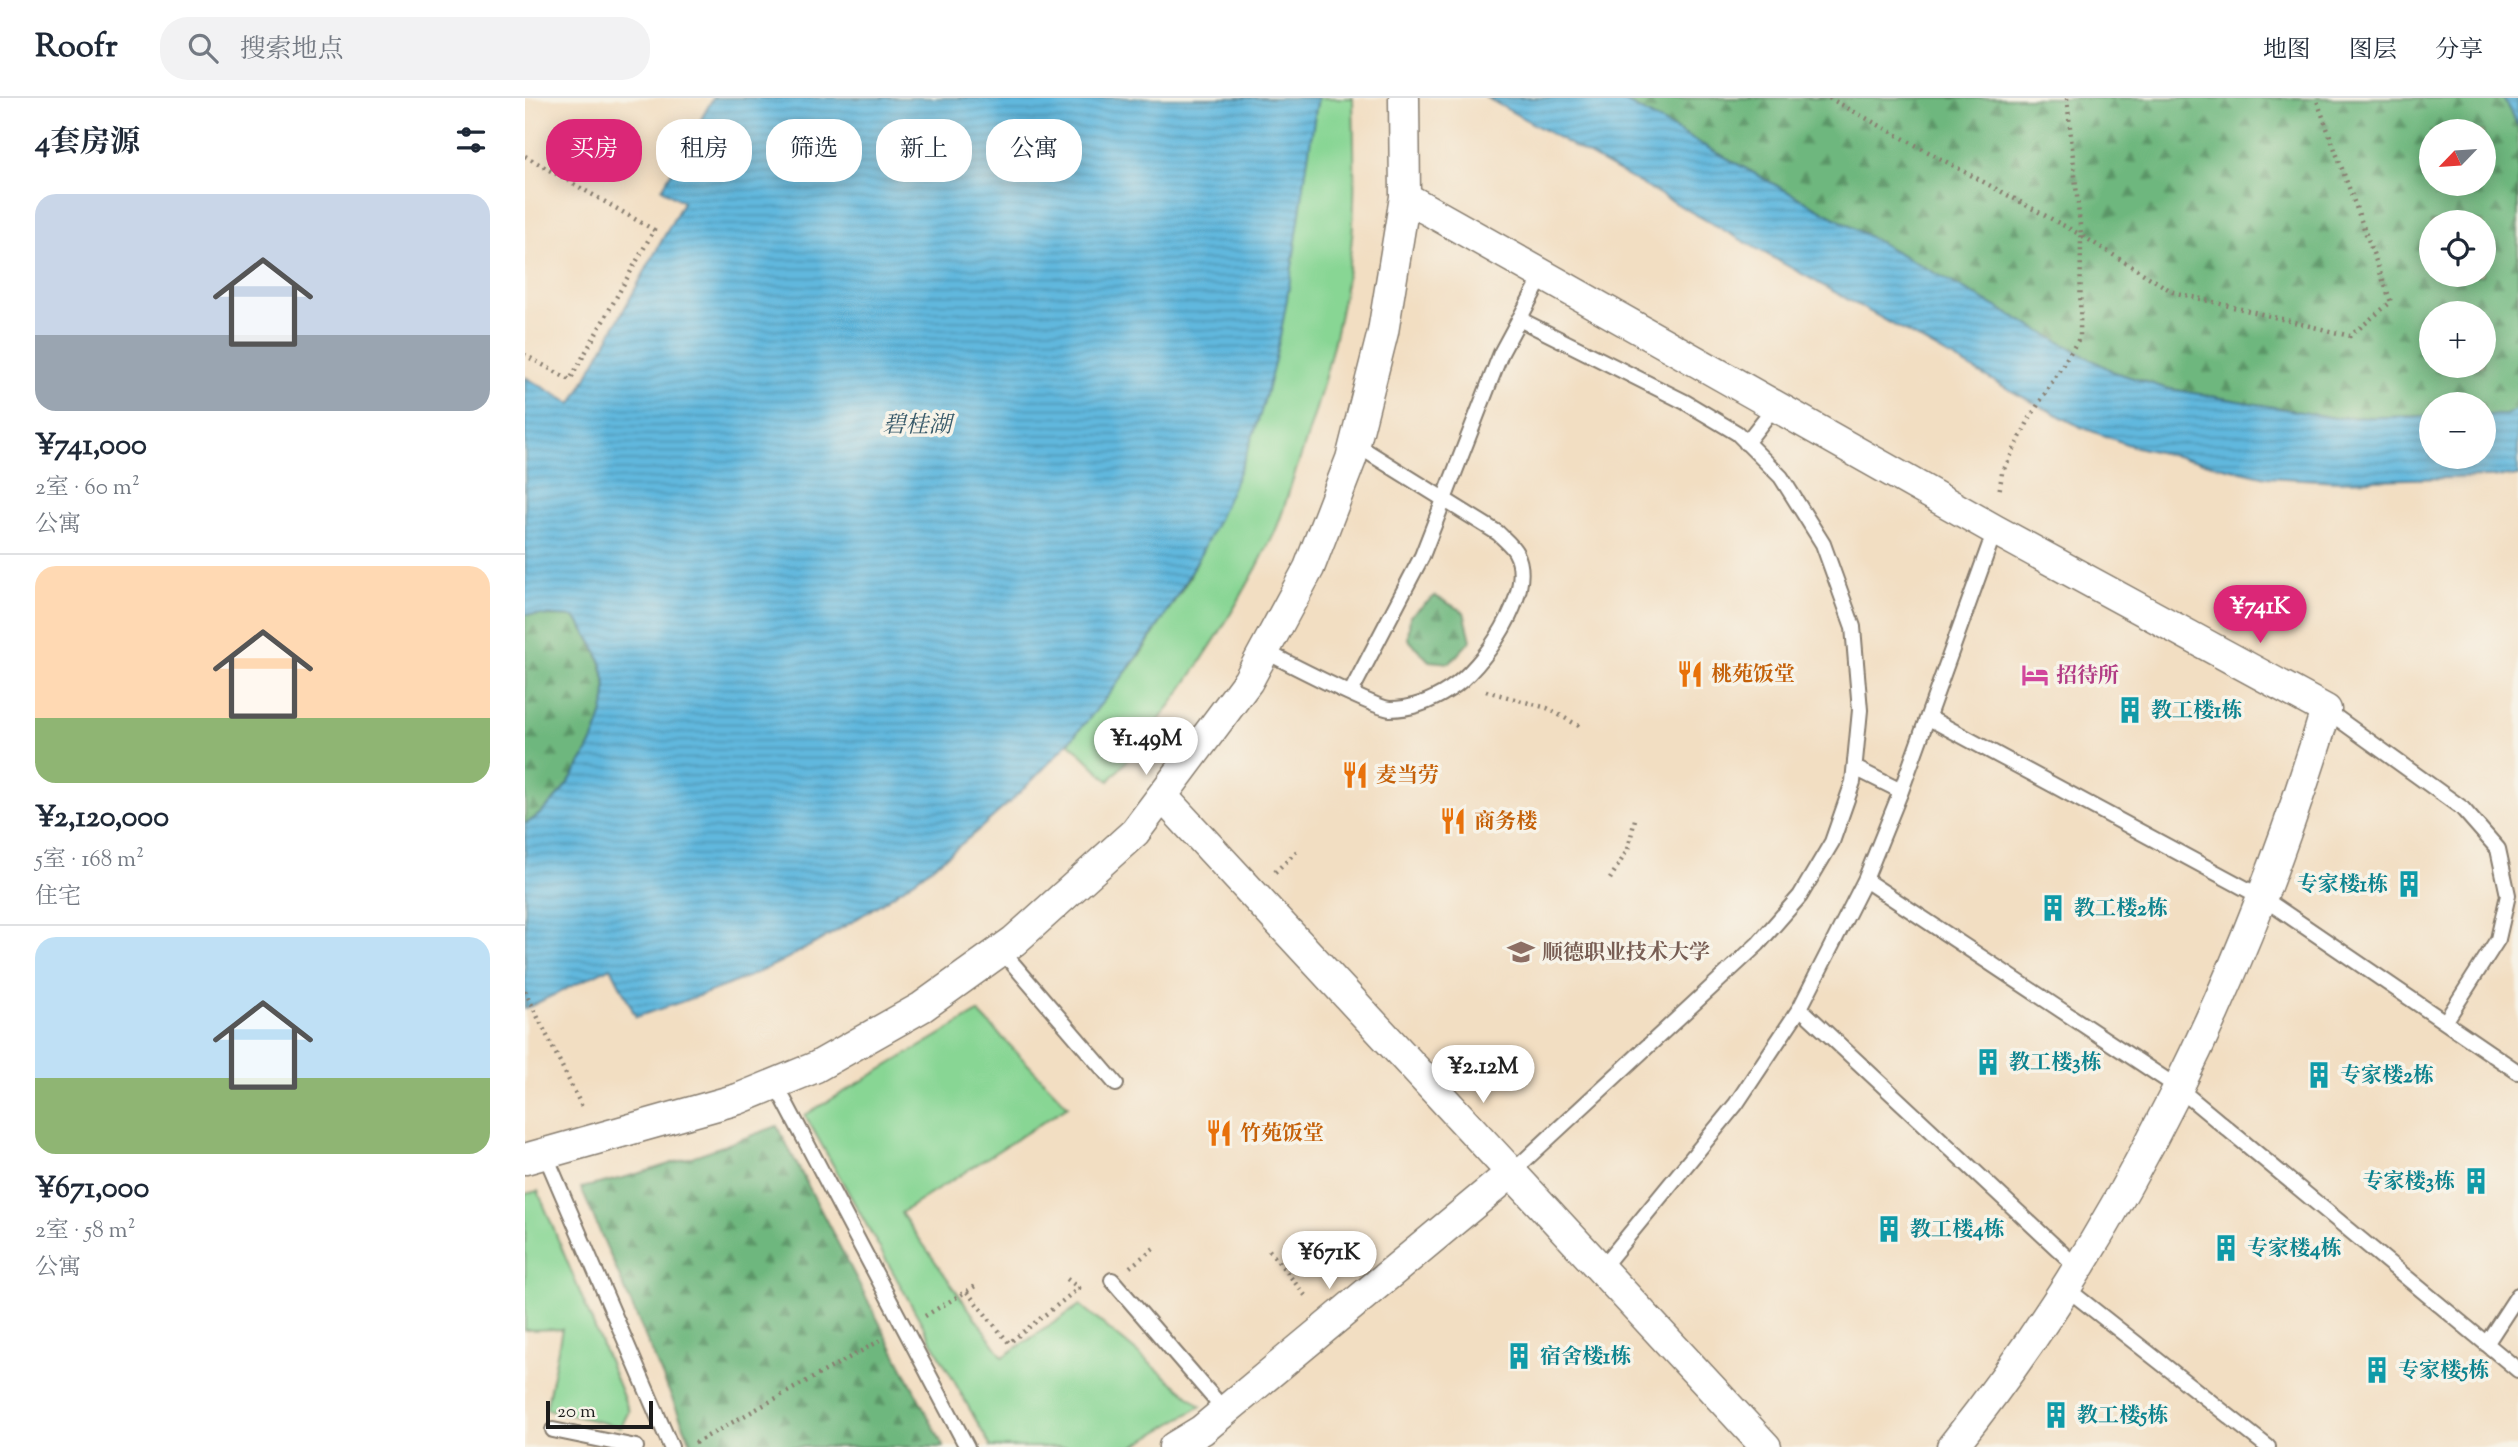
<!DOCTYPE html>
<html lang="zh">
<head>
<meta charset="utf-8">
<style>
	body { margin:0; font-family:"Sorts Mill Goudy","Noto Serif SC",serif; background:#f2f2f3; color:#1f2937; height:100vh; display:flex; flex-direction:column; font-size:26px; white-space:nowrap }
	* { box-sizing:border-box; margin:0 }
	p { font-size:23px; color:#747a83 }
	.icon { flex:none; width:38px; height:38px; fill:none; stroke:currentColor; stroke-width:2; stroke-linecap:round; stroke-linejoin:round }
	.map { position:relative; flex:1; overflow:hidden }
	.sheet { display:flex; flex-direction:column; background:#fff; width:525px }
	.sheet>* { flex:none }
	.top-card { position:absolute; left:21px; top:21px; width:665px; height:63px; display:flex; gap:14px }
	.needle { width:46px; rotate:245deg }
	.controls { position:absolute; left:1894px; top:21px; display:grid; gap:14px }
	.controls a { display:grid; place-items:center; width:77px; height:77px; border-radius:50%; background:#fff; box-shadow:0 4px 18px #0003; font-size:35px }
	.scale { position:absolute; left:21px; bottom:18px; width:107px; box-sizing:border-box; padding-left:7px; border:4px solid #1c1c1c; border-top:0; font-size:19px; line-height:24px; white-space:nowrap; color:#1c1c1c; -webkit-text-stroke:5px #f7f3e8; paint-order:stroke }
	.price { position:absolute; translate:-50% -60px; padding:0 16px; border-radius:24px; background:#fff; color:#222; font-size:23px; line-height:46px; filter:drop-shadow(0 2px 4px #0008) }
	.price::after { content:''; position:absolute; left:50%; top:42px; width:21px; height:16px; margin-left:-10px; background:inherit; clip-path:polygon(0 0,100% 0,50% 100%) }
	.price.current { background:#db2777; color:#fff }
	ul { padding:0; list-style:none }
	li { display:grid; align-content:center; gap:14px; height:371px; padding:0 35px }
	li+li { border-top:2px solid #e0e1e3 }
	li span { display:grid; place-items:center; height:217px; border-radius:21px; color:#555 }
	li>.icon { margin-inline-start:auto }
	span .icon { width:126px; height:126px; fill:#fffc; stroke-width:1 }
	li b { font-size:30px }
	h2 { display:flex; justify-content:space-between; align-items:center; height:84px; padding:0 35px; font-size:30px }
	.pill { padding:0 24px; border-radius:28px; background:#fff; box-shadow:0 4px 18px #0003; font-size:24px; line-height:63px }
	.pill.current { background:#db2777; color:#fff }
	header { display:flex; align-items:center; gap:42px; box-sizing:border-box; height:98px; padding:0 35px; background:#fff; border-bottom:2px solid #e0e1e3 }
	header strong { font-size:33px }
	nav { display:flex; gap:38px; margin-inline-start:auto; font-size:24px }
	.search { width:490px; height:63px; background:#f2f2f3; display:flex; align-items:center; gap:18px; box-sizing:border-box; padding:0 24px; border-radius:28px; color:#747a83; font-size:26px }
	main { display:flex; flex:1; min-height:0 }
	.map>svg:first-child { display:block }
	.grass { fill:#88d694; stroke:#527958; stroke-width:2 }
	.forest { fill:url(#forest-firs); stroke:#456a4d; stroke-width:2; fill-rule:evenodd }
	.water { fill:url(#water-rules); stroke:#3e6a7d; stroke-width:2 }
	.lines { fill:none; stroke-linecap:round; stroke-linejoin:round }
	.lane-casing { stroke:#877d6f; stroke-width:18 }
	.street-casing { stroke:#877d6f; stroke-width:33 }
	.path { stroke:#877d6f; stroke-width:4.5; stroke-dasharray:2 5; stroke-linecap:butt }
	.lane { stroke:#fff; stroke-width:14 }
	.street { stroke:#fff; stroke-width:30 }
	.labels { text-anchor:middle; stroke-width:7; stroke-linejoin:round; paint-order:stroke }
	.food-label { font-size:21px; font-weight:bold; fill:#c56008; stroke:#f7f3e8; text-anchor:start }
	.hotel-label { font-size:21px; font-weight:bold; fill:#b23c85; stroke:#f7f3e8; text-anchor:start }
	.culture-label { font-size:21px; font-weight:bold; fill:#0d838f; stroke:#f7f3e8; text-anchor:start }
	.education-label { font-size:21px; font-weight:bold; fill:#785e54; stroke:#f7f3e8; text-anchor:start }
	.water-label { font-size:23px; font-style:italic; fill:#385a6a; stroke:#f7f3e8 }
</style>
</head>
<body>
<header>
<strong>Roofr</strong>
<div class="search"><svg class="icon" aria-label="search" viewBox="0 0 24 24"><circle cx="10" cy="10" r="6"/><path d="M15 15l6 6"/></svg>搜索地点</div>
<nav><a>地图</a><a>图层</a><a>分享</a></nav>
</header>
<main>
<section class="sheet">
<h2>4套房源<svg class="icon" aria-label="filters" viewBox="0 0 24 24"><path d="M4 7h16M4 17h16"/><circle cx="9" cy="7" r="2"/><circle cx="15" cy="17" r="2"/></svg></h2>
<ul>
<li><span style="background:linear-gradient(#c9d6e8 65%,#9aa5b1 0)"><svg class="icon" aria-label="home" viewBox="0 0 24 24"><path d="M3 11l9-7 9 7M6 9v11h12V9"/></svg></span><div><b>¥741,000</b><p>2室 · 60 m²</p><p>公寓</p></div></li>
<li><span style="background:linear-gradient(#ffd9b3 70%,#8fb573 0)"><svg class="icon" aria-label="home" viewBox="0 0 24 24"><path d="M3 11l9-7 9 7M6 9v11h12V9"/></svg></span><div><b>¥2,120,000</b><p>5室 · 168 m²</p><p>住宅</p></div></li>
<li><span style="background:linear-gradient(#bfe0f5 65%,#8fb573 0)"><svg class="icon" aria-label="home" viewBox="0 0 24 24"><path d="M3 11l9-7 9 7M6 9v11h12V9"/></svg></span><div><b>¥671,000</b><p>2室 · 58 m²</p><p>公寓</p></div></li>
</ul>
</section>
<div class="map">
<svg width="1993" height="1349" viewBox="0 0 1993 1349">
	<defs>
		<pattern id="forest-firs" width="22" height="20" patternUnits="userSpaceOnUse" patternTransform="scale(1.75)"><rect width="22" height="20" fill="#6eb77e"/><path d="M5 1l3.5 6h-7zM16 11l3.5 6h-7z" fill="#5a9466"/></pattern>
		<pattern id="water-rules" width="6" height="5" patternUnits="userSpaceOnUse" patternTransform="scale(1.75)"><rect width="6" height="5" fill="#61b8de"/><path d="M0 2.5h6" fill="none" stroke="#4f95b3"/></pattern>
	</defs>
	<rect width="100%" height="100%" fill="#f7f3e8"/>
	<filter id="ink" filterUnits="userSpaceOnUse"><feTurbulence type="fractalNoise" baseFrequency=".0143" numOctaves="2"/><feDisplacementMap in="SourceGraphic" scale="14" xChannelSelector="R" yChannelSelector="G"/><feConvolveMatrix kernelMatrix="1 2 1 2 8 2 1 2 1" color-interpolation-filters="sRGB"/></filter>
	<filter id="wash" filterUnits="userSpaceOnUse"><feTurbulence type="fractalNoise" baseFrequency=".00686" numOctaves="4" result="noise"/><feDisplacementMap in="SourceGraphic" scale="28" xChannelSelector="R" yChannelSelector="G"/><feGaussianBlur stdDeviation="1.57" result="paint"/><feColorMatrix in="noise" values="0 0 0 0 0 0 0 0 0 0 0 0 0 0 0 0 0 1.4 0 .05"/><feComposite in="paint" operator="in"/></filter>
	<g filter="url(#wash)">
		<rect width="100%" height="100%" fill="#f2dec2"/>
		<path class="grass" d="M793,0H828C829,54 832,111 824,165C813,238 793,311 768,381C762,399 757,419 749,436C705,525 650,609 584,683L544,644L615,557L663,482L698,409L730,330Z
			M453,914L543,1008L376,1115L478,1259L555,1207L676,1308L607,1349H466L280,1017Z
			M13,1093L104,1313L96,1329L21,1311L37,1231L0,1232V1096Z"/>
		<path class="forest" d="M1093,0H1978L1993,28V310L1981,317H1958V306H1906V318L1810,320L1640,290L1589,274ZM1906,33H1958V86H1906ZM1906,124H1958V177H1906ZM1906,215H1958V268H1906Z
			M910,498L939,514L946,542L925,565L904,563L883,541L885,518Z
			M0,516L50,519C65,540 80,564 81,592C81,634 37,707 0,726Z
			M252,1028L419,1349H168L56,1090C123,1076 187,1052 252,1028Z"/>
		<path class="water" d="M188,0H793C772,110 767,225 730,332C647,566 475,752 255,864C209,887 160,903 111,919L86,869L0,911V726C37,707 81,634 81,592C81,565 66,540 50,519L0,516V279L47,306L158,104L137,91Z
			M962,0H1093L1589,274L1640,290L1810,320L1906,318V359H1958V317H1981L1993,310V378L1812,383L1742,379L1607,348L1556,329L1496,298Z
			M1978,0H1993V28Z"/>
	</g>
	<g filter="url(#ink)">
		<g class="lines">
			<defs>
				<path id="lane" d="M1221,345L1250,308
					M739,553C760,563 849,610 865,611C887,611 907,603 925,591C957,571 1012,494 991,455C988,448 979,441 973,435L830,346
					M826,594L897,458L976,255L1018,177
					M1801,612L1937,710L1973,751L1983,797L1973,841L1920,924
					M1404,620L1738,800L1993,974
					M1330,670L1376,693
					M1340,782L1652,989L1993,1272
					M476,852L591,986
					M1275,910L1552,1169
					M250,985L442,1349
					M20,1056L146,1349
					M986,1075L1233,846L1275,798L1307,744L1328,684L1335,612L1328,529L1298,446L1256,379L1212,335L1160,304L994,221
					M1076,1171L1211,1006L1275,910L1340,782L1376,693L1470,432
					M587,1182L700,1313
					M1541,1190L1743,1349
					M1961,1246L1993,1197
					M28,1332L111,1349"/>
				<path id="street" d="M880,99L1470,432L1801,612C1722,875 1599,1134 1427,1349
					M638,699L1241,1349
					M0,1061L213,1001L291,969L397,909L489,843L610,734L723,583L784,470L826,361L858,234L880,99L879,0
					M649,1349L677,1332L986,1075"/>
			</defs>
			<use href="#lane" class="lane-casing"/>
			<use href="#street" class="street-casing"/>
			<path class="path" d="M1304,0L1556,137L1555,239L1506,318L1477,375L1474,396
				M1542,0L1556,137L1648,194L1825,238L1866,204L1791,0
				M0,58L129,132L45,282L0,257
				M961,593L1022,610L1054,628
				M750,774L773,752
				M1085,781L1103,751L1111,717
				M0,893L58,1011
				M744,1152L783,1201
				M605,1169L629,1150
				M442,1194L484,1245L554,1190L542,1181
				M400,1218L452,1187
				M170,1345L358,1241"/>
			<use href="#lane" class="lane"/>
			<use href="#street" class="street"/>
		</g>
	</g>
	<defs>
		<symbol id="restaurant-bare" viewBox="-9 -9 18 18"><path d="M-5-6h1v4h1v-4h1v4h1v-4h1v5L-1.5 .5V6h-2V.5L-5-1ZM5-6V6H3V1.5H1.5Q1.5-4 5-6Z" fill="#e8710a" stroke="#f7f3e8" stroke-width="2.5" paint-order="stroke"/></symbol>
		<symbol id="hotel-bare" viewBox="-9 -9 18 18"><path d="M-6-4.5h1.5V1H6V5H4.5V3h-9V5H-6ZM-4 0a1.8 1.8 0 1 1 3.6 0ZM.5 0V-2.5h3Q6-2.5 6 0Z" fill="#d1479c" stroke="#f7f3e8" stroke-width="2.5" paint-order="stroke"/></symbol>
		<symbol id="building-bare" viewBox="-9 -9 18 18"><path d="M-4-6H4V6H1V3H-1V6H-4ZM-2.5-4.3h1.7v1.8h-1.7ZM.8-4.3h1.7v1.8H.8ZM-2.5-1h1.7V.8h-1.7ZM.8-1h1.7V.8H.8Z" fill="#0f9aa8" stroke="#f7f3e8" stroke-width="2.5" paint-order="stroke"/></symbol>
		<symbol id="university-bare" viewBox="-9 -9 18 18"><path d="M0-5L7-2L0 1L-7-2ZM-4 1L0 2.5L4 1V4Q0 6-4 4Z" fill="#8d6e63" stroke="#f7f3e8" stroke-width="2.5" paint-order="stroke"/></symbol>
	</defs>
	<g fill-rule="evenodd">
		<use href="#restaurant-bare" x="1146" y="557" width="38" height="38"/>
		<use href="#hotel-bare" x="1491" y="558" width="38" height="38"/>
		<use href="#building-bare" x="1586" y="593" width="38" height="38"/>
		<use href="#restaurant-bare" x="811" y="658" width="38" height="38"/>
		<use href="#restaurant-bare" x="909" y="704" width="38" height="38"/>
		<use href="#building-bare" x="1865" y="767" width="38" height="38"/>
		<use href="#building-bare" x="1509" y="791" width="38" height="38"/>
		<use href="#university-bare" x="977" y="835" width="38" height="38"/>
		<use href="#building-bare" x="1444" y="945" width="38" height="38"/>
		<use href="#building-bare" x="1775" y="958" width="38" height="38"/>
		<use href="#restaurant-bare" x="675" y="1016" width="38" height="38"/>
		<use href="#building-bare" x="1932" y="1064" width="38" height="38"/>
		<use href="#building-bare" x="1345" y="1112" width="38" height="38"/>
		<use href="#building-bare" x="1682" y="1131" width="38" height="38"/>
		<use href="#building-bare" x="975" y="1239" width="38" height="38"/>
		<use href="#building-bare" x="1833" y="1253" width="38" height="38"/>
		<use href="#building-bare" x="1512" y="1298" width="38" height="38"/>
	</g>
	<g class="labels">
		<g class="food-label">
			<text x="1186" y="583">桃苑饭堂</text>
			<text x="851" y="684">麦当劳</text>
			<text x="949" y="730">商务楼</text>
			<text x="715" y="1042">竹苑饭堂</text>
		</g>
		<g class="hotel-label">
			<text x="1531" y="584">招待所</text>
		</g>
		<g class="culture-label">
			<text x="1626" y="619">教工楼1栋</text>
			<text x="1863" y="793" text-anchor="end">专家楼1栋</text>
			<text x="1549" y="817">教工楼2栋</text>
			<text x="1484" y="971">教工楼3栋</text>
			<text x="1815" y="984">专家楼2栋</text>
			<text x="1930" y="1090" text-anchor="end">专家楼3栋</text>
			<text x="1385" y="1138">教工楼4栋</text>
			<text x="1722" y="1157">专家楼4栋</text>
			<text x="1015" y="1265">宿舍楼1栋</text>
			<text x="1873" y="1279">专家楼5栋</text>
			<text x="1552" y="1324">教工楼5栋</text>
		</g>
		<g class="education-label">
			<text x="1017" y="861">顺德职业技术大学</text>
		</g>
		<g class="water-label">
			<text x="392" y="334">碧桂湖</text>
		</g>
	</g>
</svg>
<div class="controls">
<a><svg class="needle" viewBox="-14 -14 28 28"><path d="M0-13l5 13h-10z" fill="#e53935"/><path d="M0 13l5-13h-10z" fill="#747a83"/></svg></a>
<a><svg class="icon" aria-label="locate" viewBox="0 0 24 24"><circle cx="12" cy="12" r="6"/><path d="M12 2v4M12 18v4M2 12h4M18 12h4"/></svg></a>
<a>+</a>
<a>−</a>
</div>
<div class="scale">20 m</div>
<b class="price current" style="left:1735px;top:547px">¥741K</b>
<b class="price" style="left:621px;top:679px">¥1.49M</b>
<b class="price" style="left:958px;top:1007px">¥2.12M</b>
<b class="price" style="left:804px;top:1193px">¥671K</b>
<div class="top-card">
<a class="pill current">买房</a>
<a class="pill">租房</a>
<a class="pill">筛选</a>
<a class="pill">新上</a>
<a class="pill">公寓</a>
</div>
</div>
</main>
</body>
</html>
